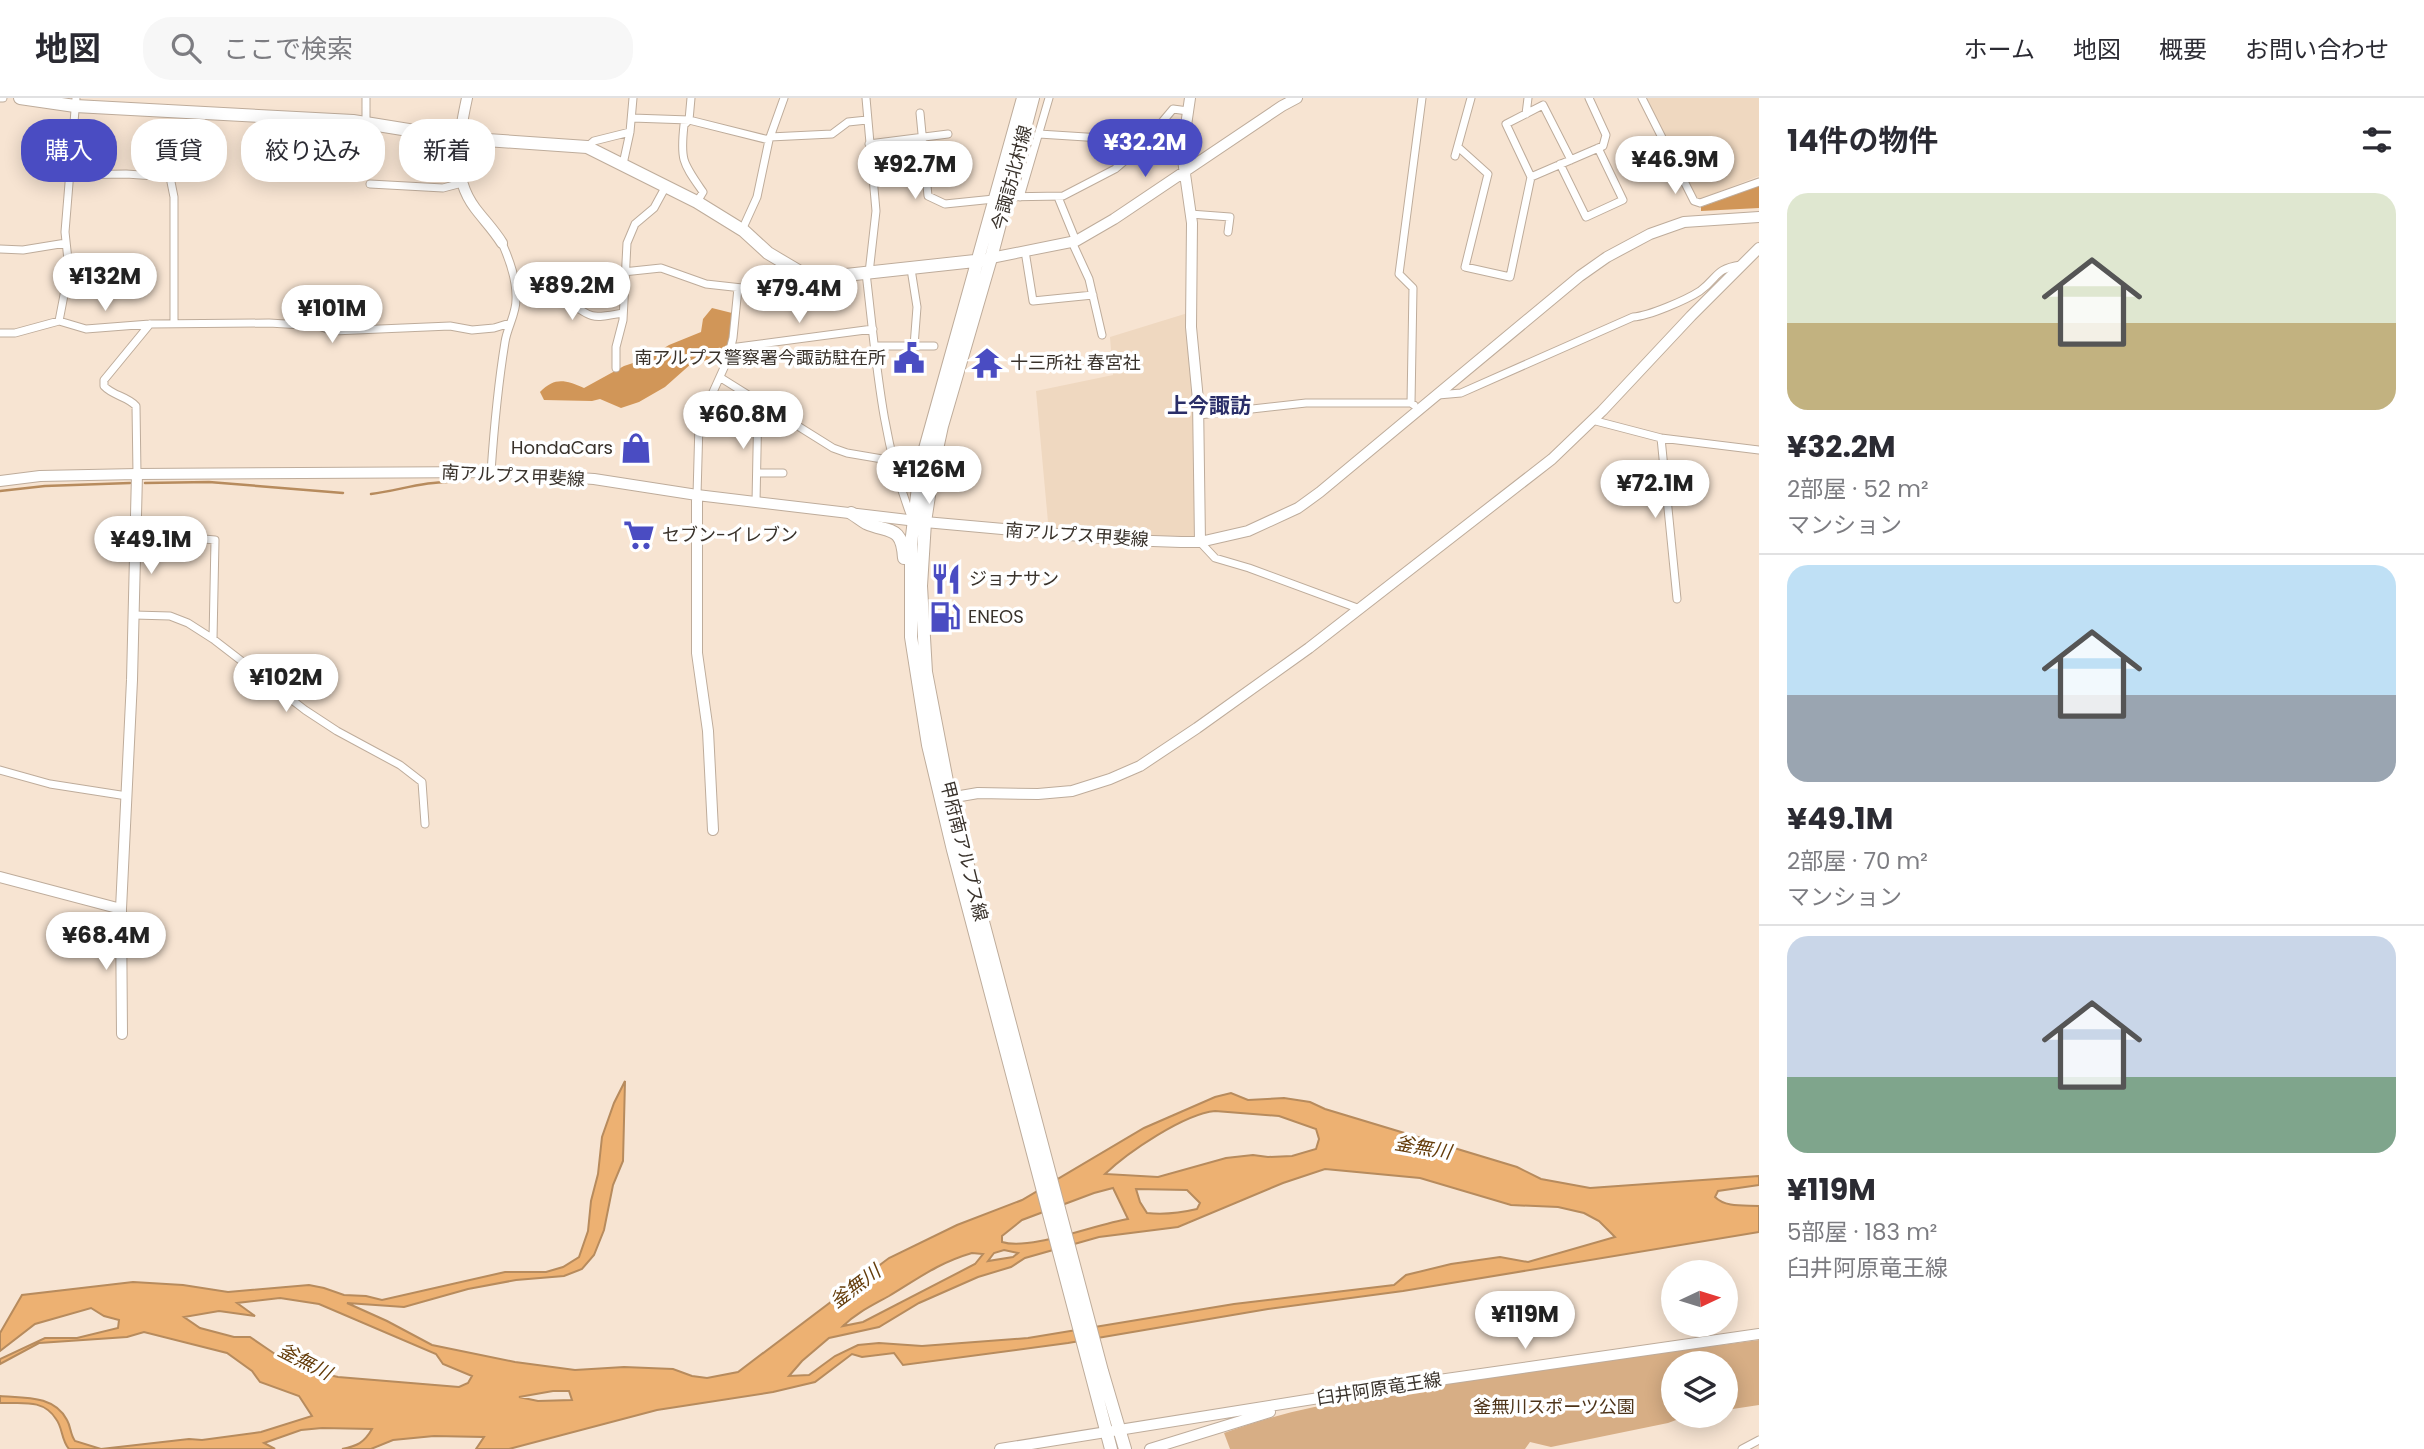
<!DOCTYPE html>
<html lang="ja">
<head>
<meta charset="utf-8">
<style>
	body { margin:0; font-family:Poppins,"Noto Sans JP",sans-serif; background:#f7f7f7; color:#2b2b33; height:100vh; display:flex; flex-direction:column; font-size:26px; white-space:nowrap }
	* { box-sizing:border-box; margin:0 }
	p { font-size:23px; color:#7c7c81 }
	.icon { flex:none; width:38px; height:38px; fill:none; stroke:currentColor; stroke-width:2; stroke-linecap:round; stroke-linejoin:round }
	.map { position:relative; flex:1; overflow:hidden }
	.drawer { display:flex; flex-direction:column; background:#fff; width:665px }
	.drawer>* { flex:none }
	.banner { position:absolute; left:21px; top:21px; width:665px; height:63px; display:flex; gap:14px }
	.needle { width:46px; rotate:86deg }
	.tools { position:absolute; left:1661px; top:1162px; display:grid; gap:14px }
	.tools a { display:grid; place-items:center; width:77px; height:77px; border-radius:50%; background:#fff; box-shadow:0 4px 18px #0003; font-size:35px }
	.price { position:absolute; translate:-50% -60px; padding:0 16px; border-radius:24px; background:#fff; color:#222; font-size:23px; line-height:46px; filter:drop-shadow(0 2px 4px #0008) }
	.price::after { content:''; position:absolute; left:50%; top:42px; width:21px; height:16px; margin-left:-10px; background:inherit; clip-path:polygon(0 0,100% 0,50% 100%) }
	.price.on { background:#4a4cc2; color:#fff }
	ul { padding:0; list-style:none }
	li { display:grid; align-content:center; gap:14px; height:371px; padding:0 28px }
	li+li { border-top:2px solid #e1e1e2 }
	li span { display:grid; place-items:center; height:217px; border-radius:21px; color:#555 }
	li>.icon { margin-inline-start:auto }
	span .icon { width:126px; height:126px; fill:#fffc; stroke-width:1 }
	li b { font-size:30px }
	h2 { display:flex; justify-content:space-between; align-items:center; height:84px; padding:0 28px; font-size:30px }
	.tag { padding:0 24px; border-radius:28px; background:#fff; box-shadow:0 4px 18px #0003; font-size:24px; line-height:63px }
	.tag.on { background:#4a4cc2; color:#fff }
	header { display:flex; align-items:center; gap:42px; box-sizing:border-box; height:98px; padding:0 35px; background:#fff; border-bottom:2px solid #e1e1e2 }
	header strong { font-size:33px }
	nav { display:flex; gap:38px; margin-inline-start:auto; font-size:24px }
	.search { width:490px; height:63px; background:#f7f7f7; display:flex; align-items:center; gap:18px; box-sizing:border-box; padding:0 24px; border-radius:28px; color:#7c7c81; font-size:26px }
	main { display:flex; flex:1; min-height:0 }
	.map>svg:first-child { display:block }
	.built { fill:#efd8c0 }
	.green { fill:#d7ae85 }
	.forest { fill:#d19658 }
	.water { fill:#edb172; stroke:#b78b5d; stroke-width:2; fill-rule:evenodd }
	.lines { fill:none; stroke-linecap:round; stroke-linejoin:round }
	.stream { stroke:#b78b5d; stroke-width:2.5 }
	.street-casing { stroke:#beac9b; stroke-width:9 }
	.secondary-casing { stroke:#beac9b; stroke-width:12 }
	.primary-casing { stroke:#beac9b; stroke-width:14 }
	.street { stroke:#fff; stroke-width:7 }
	.secondary { stroke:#fff; stroke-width:10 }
	.primary { stroke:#fff; stroke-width:12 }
	.labels { text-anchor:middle; stroke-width:7; stroke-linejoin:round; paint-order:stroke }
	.street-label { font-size:18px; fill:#39322b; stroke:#fff }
	.poi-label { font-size:18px; fill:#39322b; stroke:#fff; text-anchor:start }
	.park-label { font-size:18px; fill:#4d3318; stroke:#fff }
	.water-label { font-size:19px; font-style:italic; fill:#643c0a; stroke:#fff }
	.quarter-label { font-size:21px; font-weight:bold; fill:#2a2e68; stroke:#fff }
</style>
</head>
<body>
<header>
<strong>地図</strong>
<div class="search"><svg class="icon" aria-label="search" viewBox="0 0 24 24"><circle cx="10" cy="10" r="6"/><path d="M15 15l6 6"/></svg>ここで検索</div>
<nav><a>ホーム</a><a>地図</a><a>概要</a><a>お問い合わせ</a></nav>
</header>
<main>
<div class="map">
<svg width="1759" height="1351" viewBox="0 0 1759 1351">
	<rect width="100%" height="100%" fill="#f7e4d2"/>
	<path class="built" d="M1647,0H1759V78L1698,102L1693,98Z
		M1191,214L1200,444L1049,435L1036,293L1113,277L1110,239Z"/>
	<path class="green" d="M1759,1242V1307L1726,1312V1265H1673V1318H1687L1668,1325L1551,1349L1530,1344L1525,1351H1230L1224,1335C1296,1308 1366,1299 1442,1287C1547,1270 1653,1256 1759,1242Z"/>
	<path class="forest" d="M1759,88V110L1701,113V109Z
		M712,210L732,215L729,243L724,256L715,261L692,265L665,289L639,304L621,310L600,301L592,303L544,302L540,294C555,279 565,282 584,290L624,268L648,260L669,247L701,234L703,221Z"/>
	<path class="water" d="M625,983L623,1063L613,1087L604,1132L594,1157L582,1171L564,1178L516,1182L468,1191L404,1209L347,1205L387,1223L432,1247L515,1264L575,1272L624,1269L673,1271L692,1278L707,1280L738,1274L889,1160L957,1127L1022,1102L1144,1030L1215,999L1231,995L1248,1002L1284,1000L1310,1004L1325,1011L1517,1069L1541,1081L1590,1090L1759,1078V1087L1718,1093L1715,1099C1726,1110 1745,1107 1759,1108V1134L1403,1193L1268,1211L1068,1245L903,1267L894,1255L862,1259L852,1256L815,1284L773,1294L657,1312L509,1351H476L484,1339L434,1338L393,1342L371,1351H342C357,1348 364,1345 372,1331L322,1330L301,1332L264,1345L275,1351H69C61,1342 63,1330 56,1321C43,1300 20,1306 0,1305V1298C24,1300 54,1297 67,1322C71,1329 70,1336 75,1343L101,1351L189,1341L202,1342L261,1334L312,1318L299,1298L260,1284L252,1273L227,1255L144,1234L127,1239L39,1245L0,1266V1261L45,1240H77L118,1230L119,1222L104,1218L91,1210L35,1226L0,1253V1235L22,1197L133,1184L183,1187L228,1194L309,1187L324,1190L344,1197L366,1198L382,1202L505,1174H546L563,1169L579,1159L588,1133L591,1103L598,1076L602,1039L614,1005ZM1215,1013L1279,1018L1316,1031L1319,1041L1316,1051L1292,1058L1268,1059L1253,1057L1226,1060L1158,1079L1105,1076C1128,1054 1184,1016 1215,1013ZM1325,1071L1420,1080L1511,1107L1558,1109L1584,1115L1599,1123L1615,1139L1528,1164L1500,1159L1451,1166L1406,1177L1394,1187L1234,1206L1028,1240L922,1248L879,1245L858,1247L835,1258L809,1277L789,1278L802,1263L829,1240L879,1229L919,1205L978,1179L1011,1169L1025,1160L1099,1139L1178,1129L1283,1085ZM1113,1090L1128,1121C1096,1126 1030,1153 1002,1144V1138L1022,1122L1094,1095ZM1136,1091L1187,1092L1200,1105L1197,1111C1180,1115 1165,1117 1147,1115L1140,1104ZM1004,1152L1018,1155L1013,1159L988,1163L994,1155ZM972,1155L983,1156L975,1166L863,1224L843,1228C856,1215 873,1207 889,1198C919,1180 938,1165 972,1155ZM280,1200L319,1206L436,1256L443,1266L472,1278L468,1285L459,1289L338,1279L312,1273L275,1256L250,1239H234L200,1230L184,1219L219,1213L255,1218L237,1205ZM553,1293H569L572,1302L538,1303L519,1299Z"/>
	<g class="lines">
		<path class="stream" d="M145,385L209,384L343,395
			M0,393L45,388L130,385
			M371,396C397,393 421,384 447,384"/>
		<defs>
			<path id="street" d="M0,0H3
				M366,0V25
				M691,0L689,22L684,27C680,63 683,65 703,94L697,104
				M866,0L876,113L869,175
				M1642,0L1694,103L1700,105L1759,84
				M920,15L928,98L945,106L994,101
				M1526,16L1528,0
				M632,20L689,22L769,42
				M1039,36L1117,41L1141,49
				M770,39L832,36L848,24L867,22
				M869,46L948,36
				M587,49L594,43L630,34
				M1458,49L1488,76L1465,169L1510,179L1531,79L1603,48L1606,37L1589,0
				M1455,58L1471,0
				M623,66L630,34L633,0
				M1560,66L1586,119L1623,102L1598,50
				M70,77L126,76L170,79L174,99V226
				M1531,79L1506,26L1543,7L1571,62
				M370,86L443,90L462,85
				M1007,99L1063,98L1115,71L1141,49L1173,11L1188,13
				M1020,99L1049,0
				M1058,99L1076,143
				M1190,116L1230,119L1228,134
				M742,132L757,99L769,42L784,0
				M1072,144L1089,181L1102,237
				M0,151L23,152L66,145
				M1025,153L1033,203L1093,197
				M911,171L917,209L914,248
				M866,175C876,258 881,343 912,421
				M569,176L568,203C593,222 593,220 623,215
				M515,184C529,174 543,165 559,176H604L661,170L706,186L742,190L782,186L789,183L797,172
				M59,223L69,171L65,134L76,0
				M0,235H15L59,223L86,231L150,226L269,225L319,228L333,233L450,228L472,232L494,230L510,225
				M875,248H934
				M730,250L873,231
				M616,270V249L623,222L627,145L635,126L654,110L666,88
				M721,280L833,350L847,355L894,363
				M1438,297L1461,295L1633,219C1649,218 1686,202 1700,193C1719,179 1714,171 1741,167
				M1411,305L1413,190L1399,176L1422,0
				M1199,317L1306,305H1411L1414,307
				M1592,322L1661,340L1759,352
				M1661,340L1677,501
				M491,374C494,330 498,287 505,244C507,230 516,216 516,202C517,182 510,163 502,145
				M757,375H783
				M137,376L136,308C127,298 113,298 104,288V282L150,226
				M697,397L699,325L727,263L733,240L738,190
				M756,404L758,303
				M137,438H171L215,442L213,541
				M1200,444L1215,460L1249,470L1360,511
				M134,517L170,518L188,525L213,541L305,612L337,633L400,667L422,684L425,726
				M0,672L50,686L127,698
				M1742,1351L1759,1342"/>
			<path id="secondary" d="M467,0C459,37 450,77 475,110C484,122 494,132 502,145
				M1190,0L1182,55L1192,125L1191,229L1198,302L1200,444
				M991,160L1076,143L1114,121L1282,8L1297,0
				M0,383L40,378L137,376L491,374L594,381L697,397L925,424L1125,442L1181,444H1200L1248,433L1298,410L1320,394L1580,178L1607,159L1650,136L1684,124L1759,119
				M697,397V555L708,633L713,732
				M943,701L978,695L1038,696L1072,693L1110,681L1140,668L1197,630L1309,550L1552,361L1602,313L1691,218L1759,150
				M0,779L121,811
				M122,936L121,811L132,582L137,376
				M1000,1351L1369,1292L1759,1236
				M1150,1351L1270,1314"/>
			<path id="primary" d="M20,0L75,8L353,23L458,40L587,49L697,104L744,133L768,155L800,174L846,177L984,162
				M1023,0L921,365L911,446V539L928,647L953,752L1111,1351
				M1033,0L991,160L942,328L934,365L925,424L921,488L926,574L950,699L1102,1273L1125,1351
				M851,415C856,418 861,422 866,425C889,435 902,427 904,460"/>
		</defs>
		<use href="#street" class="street-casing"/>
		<use href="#secondary" class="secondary-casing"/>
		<use href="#primary" class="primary-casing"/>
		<use href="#street" class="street"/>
		<use href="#secondary" class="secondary"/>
		<use href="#primary" class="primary"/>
	</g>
	<defs>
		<symbol id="civic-bare" viewBox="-9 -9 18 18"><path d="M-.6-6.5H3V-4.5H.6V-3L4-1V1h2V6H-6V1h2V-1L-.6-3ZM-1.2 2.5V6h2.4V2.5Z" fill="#4a4cc2" stroke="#fff" stroke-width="2.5" paint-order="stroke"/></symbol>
		<symbol id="temple-bare" viewBox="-9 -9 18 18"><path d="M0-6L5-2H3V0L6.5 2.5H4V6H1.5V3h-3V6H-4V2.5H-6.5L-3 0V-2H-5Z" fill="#4a4cc2" stroke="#fff" stroke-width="2.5" paint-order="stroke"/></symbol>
		<symbol id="shop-bare" viewBox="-9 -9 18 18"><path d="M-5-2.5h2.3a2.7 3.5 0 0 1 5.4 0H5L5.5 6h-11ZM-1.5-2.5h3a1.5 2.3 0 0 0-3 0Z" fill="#4a4cc2" stroke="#fff" stroke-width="2.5" paint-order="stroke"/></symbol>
		<symbol id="supermarket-bare" viewBox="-9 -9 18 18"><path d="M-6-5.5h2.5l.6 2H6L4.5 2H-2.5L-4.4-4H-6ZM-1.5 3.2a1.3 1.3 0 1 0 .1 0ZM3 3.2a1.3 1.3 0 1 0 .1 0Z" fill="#4a4cc2" stroke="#fff" stroke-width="2.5" paint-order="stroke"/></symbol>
		<symbol id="restaurant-bare" viewBox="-9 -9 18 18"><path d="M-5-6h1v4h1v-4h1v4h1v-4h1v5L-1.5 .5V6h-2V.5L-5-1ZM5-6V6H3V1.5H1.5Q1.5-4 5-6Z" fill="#4a4cc2" stroke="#fff" stroke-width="2.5" paint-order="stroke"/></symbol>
		<symbol id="fuel-bare" viewBox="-9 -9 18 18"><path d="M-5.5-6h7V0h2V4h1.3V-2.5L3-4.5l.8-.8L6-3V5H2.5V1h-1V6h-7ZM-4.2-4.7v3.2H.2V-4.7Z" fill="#4a4cc2" stroke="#fff" stroke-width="2.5" paint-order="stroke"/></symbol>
	</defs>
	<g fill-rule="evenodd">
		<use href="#civic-bare" x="887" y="238" width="44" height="44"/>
		<use href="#temple-bare" x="965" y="243" width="44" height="44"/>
		<use href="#shop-bare" x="614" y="328" width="44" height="44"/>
		<use href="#supermarket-bare" x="617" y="415" width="44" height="44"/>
		<use href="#restaurant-bare" x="924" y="459" width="44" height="44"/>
		<use href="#fuel-bare" x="923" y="497" width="44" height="44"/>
	</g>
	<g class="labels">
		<g class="street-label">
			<text transform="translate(1012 80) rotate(-75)" y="6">今諏訪北村線</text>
			<text transform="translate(513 378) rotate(3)" y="6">南アルプス甲斐線</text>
			<text transform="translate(1077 437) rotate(4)" y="6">南アルプス甲斐線</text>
			<text transform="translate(964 753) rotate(76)" y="6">甲府南アルプス線</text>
			<text transform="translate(1379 1291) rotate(-9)" y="6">臼井阿原竜王線</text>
		</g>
		<g class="poi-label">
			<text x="886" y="266" text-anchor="end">南アルプス警察署今諏訪駐在所</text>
			<text x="1010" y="271">十三所社 春宮社</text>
			<text x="613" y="356" text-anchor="end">HondaCars</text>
			<text x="662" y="443">セブン-イレブン</text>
			<text x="969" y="487">ジョナサン</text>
			<text x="968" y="525">ENEOS</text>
		</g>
		<g class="park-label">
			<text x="1554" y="1315">釜無川スポーツ公園</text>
		</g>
		<g class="water-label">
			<text transform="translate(1423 1049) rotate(10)" y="7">釜無川</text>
			<text transform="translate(855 1188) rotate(-37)" y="7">釜無川</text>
			<text transform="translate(305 1263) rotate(27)" y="7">釜無川</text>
		</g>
		<g class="quarter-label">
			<text x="1209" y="315">上今諏訪</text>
		</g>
	</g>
</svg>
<div class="tools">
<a><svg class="needle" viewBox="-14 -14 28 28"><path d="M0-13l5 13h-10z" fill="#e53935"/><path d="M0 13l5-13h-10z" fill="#7c7c81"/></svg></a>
<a><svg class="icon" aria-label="layers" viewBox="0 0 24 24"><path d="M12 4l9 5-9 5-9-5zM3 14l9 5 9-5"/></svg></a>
</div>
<b class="price on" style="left:1145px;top:81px">¥32.2M</b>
<b class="price" style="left:1675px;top:98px">¥46.9M</b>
<b class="price" style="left:915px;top:103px">¥92.7M</b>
<b class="price" style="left:105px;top:215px">¥132M</b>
<b class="price" style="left:572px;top:224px">¥89.2M</b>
<b class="price" style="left:799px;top:227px">¥79.4M</b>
<b class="price" style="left:332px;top:247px">¥101M</b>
<b class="price" style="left:743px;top:353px">¥60.8M</b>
<b class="price" style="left:929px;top:408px">¥126M</b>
<b class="price" style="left:1655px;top:422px">¥72.1M</b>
<b class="price" style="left:151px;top:478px">¥49.1M</b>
<b class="price" style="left:286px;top:616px">¥102M</b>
<b class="price" style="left:106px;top:874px">¥68.4M</b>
<b class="price" style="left:1525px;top:1253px">¥119M</b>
<div class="banner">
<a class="tag on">購入</a>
<a class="tag">賃貸</a>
<a class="tag">絞り込み</a>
<a class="tag">新着</a>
</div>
</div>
<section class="drawer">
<h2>14件の物件<svg class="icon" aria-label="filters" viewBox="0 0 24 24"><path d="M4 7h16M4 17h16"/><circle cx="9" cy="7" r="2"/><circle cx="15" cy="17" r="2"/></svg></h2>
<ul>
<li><span style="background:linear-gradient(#dfe7d0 60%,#c2b280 0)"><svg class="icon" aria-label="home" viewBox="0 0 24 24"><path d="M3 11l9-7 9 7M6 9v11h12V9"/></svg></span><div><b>¥32.2M</b><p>2部屋 · 52 m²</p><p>マンション</p></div></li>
<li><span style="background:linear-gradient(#bfe0f5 60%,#9aa5b1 0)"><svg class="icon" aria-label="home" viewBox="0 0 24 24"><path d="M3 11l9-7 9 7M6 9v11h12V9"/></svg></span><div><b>¥49.1M</b><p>2部屋 · 70 m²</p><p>マンション</p></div></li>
<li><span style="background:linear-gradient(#c9d6e8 65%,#7fa58c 0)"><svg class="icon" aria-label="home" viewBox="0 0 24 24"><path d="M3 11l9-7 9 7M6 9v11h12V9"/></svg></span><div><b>¥119M</b><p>5部屋 · 183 m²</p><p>臼井阿原竜王線</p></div></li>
</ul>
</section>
</main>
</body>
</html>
